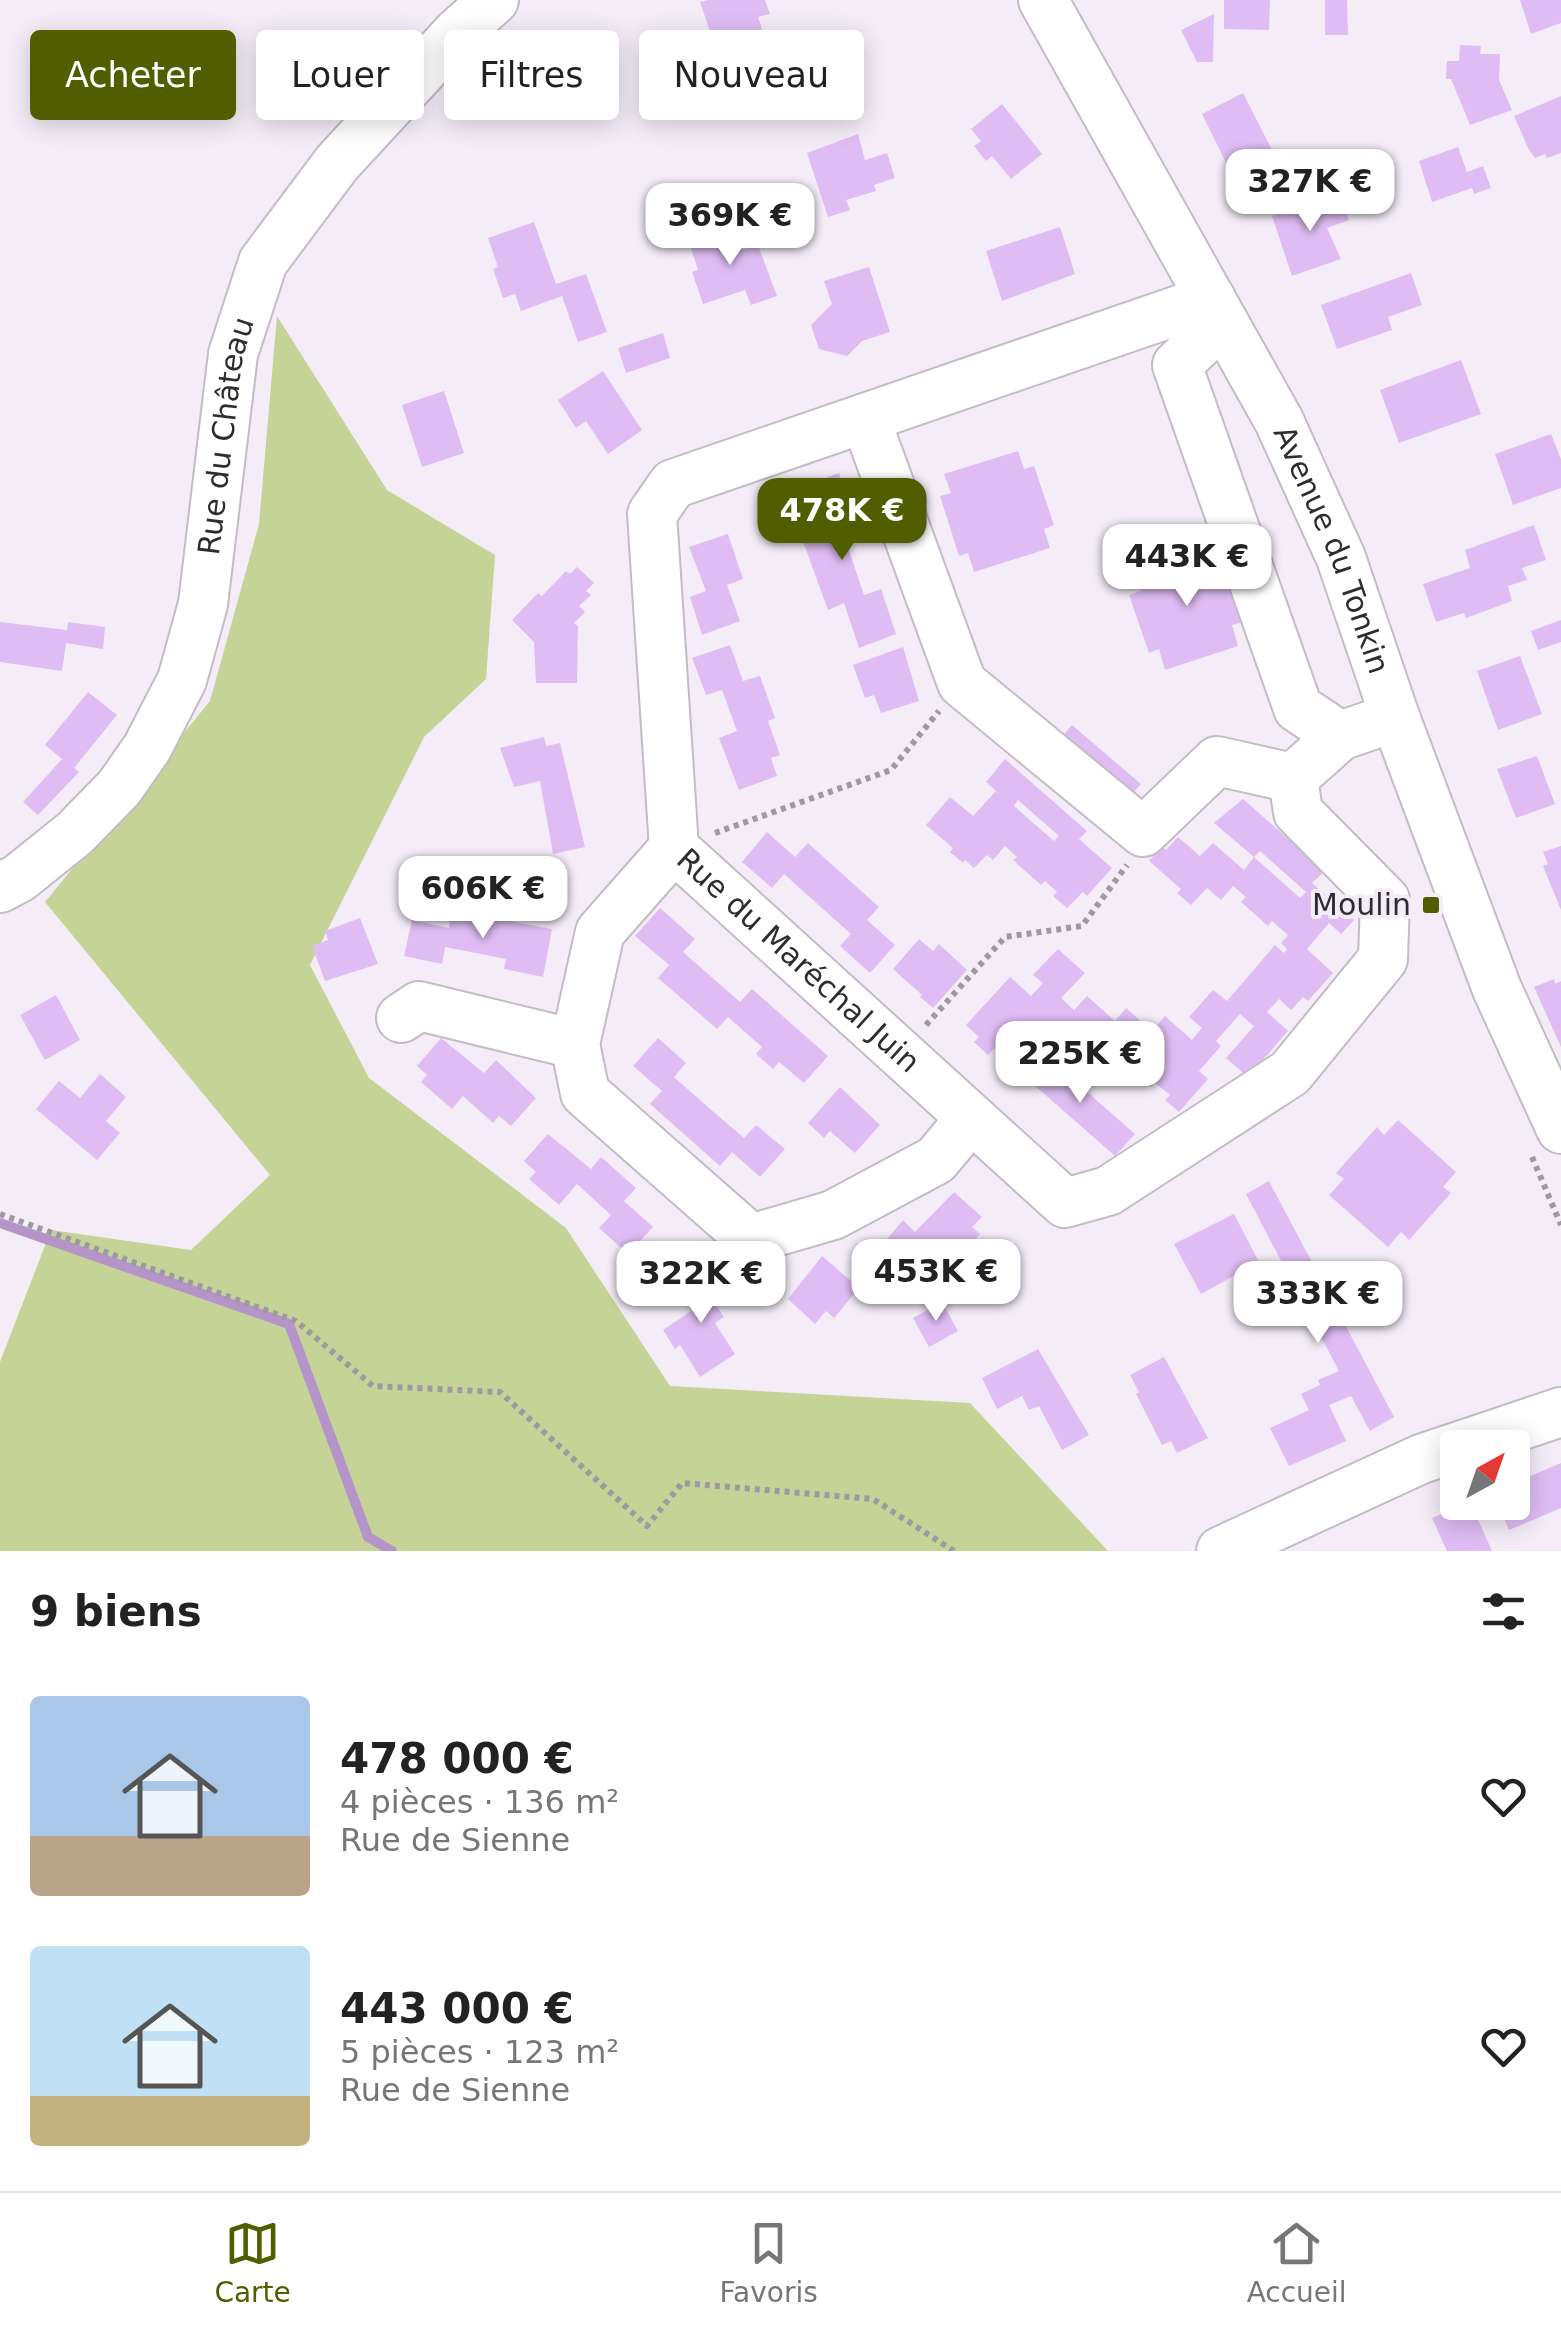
<!DOCTYPE html>
<html lang="fr">
<head>
<meta charset="utf-8">
<style>
	body { margin:0; font-family:"DejaVu Sans",sans-serif; background:#f2f2f2; color:#222; height:100vh; display:flex; flex-direction:column; font-size:38px; white-space:nowrap }
	* { box-sizing:border-box; margin:0 }
	p { font-size:32px; color:#767676 }
	.icon { flex:none; width:55px; height:55px; fill:none; stroke:currentColor; stroke-width:2; stroke-linecap:round; stroke-linejoin:round }
	.map { position:relative; height:1551px; overflow:hidden }
	.drawer { display:flex; flex-direction:column; background:#fff; flex:1 }
	.drawer>* { flex:none }
	.hud { position:absolute; left:30px; top:30px; width:1000px; height:90px; display:flex; gap:20px }
	.needle { width:65px; rotate:40deg }
	.buttons { position:absolute; left:1440px; top:1430px; display:grid; gap:20px }
	.buttons a { display:grid; place-items:center; width:90px; height:90px; border-radius:10px; background:#fff; box-shadow:0 5px 25px #0003; font-size:50px }
	.price { position:absolute; translate:-50% -85px; padding:0 22px; border-radius:20px; background:#fff; color:#222; font-size:32px; line-height:65px; filter:drop-shadow(0 2px 5px #0008) }
	.price::after { content:''; position:absolute; left:50%; top:60px; width:30px; height:22px; margin-left:-15px; background:inherit; clip-path:polygon(0 0,100% 0,50% 100%) }
	.price.selected { background:#505e00; color:#fff }
	ul { padding:0; list-style:none }
	li { display:flex; align-items:center; gap:30px; height:250px; padding:0 30px }
	li span { display:grid; place-items:center; flex:none; width:280px; height:200px; border-radius:10px; color:#555 }
	li>.icon { margin-inline-start:auto }
	span .icon { width:120px; height:120px; fill:#fffc; stroke-width:1 }
	li b { font-size:42px }
	h2 { display:flex; justify-content:space-between; align-items:center; height:120px; padding:0 30px; font-size:42px }
	.chip { padding:0 35px; border-radius:10px; background:#fff; box-shadow:0 5px 25px #0003; font-size:35px; line-height:90px }
	.chip.selected { background:#505e00; color:#fff }
	.tabs { display:flex; justify-content:space-around; align-items:center; height:140px; border-top:2px solid #e0e0e0; background:#fff; font-size:28px; color:#767676 }
	.tabs a { display:grid; justify-items:center; gap:5px }
	.tabs .selected { color:#505e00 }
	.map>svg:first-child { display:block }
	.green { fill:#c5d397 }
	.lines { fill:none; stroke-linecap:round; stroke-linejoin:round }
	.stream { stroke:#b595c9; stroke-width:10 }
	.building { fill:#dfbdf4; fill-rule:evenodd }
	.minor-casing { stroke:#c3bcc6; stroke-width:52 }
	.path { stroke:#9e99a1; stroke-width:6; stroke-dasharray:5 5; stroke-linecap:butt }
	.minor { stroke:#fff; stroke-width:48 }
	.poi-dot { fill:#505e00; stroke:#f4edf8; stroke-width:4 }
	.labels { text-anchor:middle; stroke-width:8; stroke-linejoin:round; paint-order:stroke }
	.street-label { font-size:30px; fill:#2e2c30; stroke:#f4edf8 }
	.poi-label { font-size:30px; fill:#2e2c30; stroke:#f4edf8; text-anchor:end }
</style>
</head>
<body>
<div class="map">
<svg width="1561" height="1551" viewBox="0 0 1561 1551">
	<rect width="100%" height="100%" fill="#f4edf8"/>
	<path class="green" d="M277,316L387,490L495,555L486,679L424,737L310,965L369,1078L566,1228L670,1386L970,1403L1108,1551H0V1362L51,1230L191,1250L270,1175L45,902L210,701L259,524Z"/>
	<g class="lines">
		<path class="stream" d="M0,1223L289,1324L368,1537L392,1551"/>
	</g>
	<path class="building" d="M708,0H765L770,14L758,17L765,38L785,31L801,80L734,104L718,53L734,48L730,37L714,43L700,2Z
		M1224,0H1270L1269,30L1224,29Z
		M1325,0H1347L1348,35H1325Z
		M1520,0H1561V23L1531,34Z
		M1214,14L1213,62H1197L1181,30Z
		M1460,45L1481,46L1480,54H1500L1499,80L1512,110L1470,125L1451,79H1446L1447,61H1459Z
		M1243,93L1274,154L1232,175L1202,114Z
		M1561,96V153L1547,158L1545,154L1535,158L1529,150L1514,116Z
		M1002,104L1042,154L1011,179L992,156L986,161L974,146L981,141L971,129Z
		M858,134L865,160L887,153L895,178L874,185L876,191L846,200L850,210L828,217L807,153Z
		M1458,147L1467,172L1483,166L1491,188L1474,194L1472,188L1432,202L1419,161Z
		M1339,194L1349,220L1327,228L1341,259L1292,276L1272,216Z
		M534,222L556,284L586,274L607,332L578,342L562,296L521,311L515,294L503,298L493,269L498,267L488,238Z
		M733,225L742,250L758,245L777,296L751,305L745,290L703,304L692,272L698,270L690,245L695,243L693,238Z
		M1060,227L1075,274L1002,301L986,251Z
		M869,267L890,332L862,341L847,356L819,349L811,325L832,304L824,281Z
		M1411,273L1422,305L1388,317L1392,330L1337,349L1321,305Z
		M663,333L670,358L626,373L618,348Z
		M1461,360L1481,414L1399,443L1380,390Z
		M603,371L642,430L608,454L586,421L576,428L558,400Z
		M444,391L464,453L422,467L402,405Z
		M1551,434L1561,459V488L1513,505L1495,454Z
		M1018,451L1024,469L1034,466L1054,525L1044,529L1050,548L974,572L968,553L959,556L940,496L951,493L944,474Z
		M839,473L855,519L840,524L864,595L881,589L896,634L859,648L844,603L828,610L801,536L817,530L801,487Z
		M1534,525L1546,560L1522,568L1527,580L1508,586L1512,601L1466,618L1464,613L1436,622L1423,584L1470,568L1465,550Z
		M728,534L743,579L727,585L740,621L702,635L690,597L706,591L689,547Z
		M1208,550L1214,567L1224,564L1243,622L1232,625L1238,646L1165,670L1159,649L1149,653L1129,595L1141,591L1135,573Z
		M577,567L594,583L586,591L591,595L579,606L585,612L574,623L578,626L577,683H536L534,642L512,620L538,593L542,596L566,571L570,574Z
		M1561,620V642L1538,650L1531,631Z
		M0,622L67,630L68,622L105,627L103,649L66,643L62,671L0,662Z
		M730,645L743,681L760,676L775,718L768,721L780,755L771,758L777,776L739,790L719,738L737,731L722,690L706,695L692,658Z
		M903,647L919,701L881,713L874,695L865,698L853,665Z
		M1520,656L1542,714L1498,730L1477,671Z
		M88,692L117,715L74,768L79,772L38,815L23,802L62,759L45,745Z
		M1072,725L1141,784L1121,807L1053,747Z
		M544,737L546,746L560,743L585,847L553,854L540,781L514,787L500,748Z
		M1537,756L1555,804L1516,818L1497,769Z
		M1005,759L1087,831L1079,839L1112,868L1087,896L1083,892L1067,908L1053,896L1057,892L1045,881L1041,885L1013,860L1017,857L1005,846L993,860L987,855L974,868L965,860L963,863L950,852L953,848L926,825L950,797L973,816L996,791L986,782ZM1018,800L1059,836L1054,841L1014,806Z
		M1243,799L1325,871L1312,883L1354,920L1341,934L1329,923L1307,949L1333,973L1308,1001L1303,997L1291,1010L1279,999L1267,1012L1288,1031L1248,1077L1226,1058L1254,1026L1240,1014L1216,1041L1221,1046L1199,1071L1208,1079L1179,1112L1165,1100L1170,1095L1155,1083L1151,1087L1112,1052L1116,1047L1102,1036L1086,1055L1071,1041L1075,1037L1064,1026L1041,1052L1025,1039L1028,1034L1017,1024L988,1055L974,1042L979,1037L966,1025L1010,977L1031,996L1043,983L1033,975L1058,949L1085,973L1061,998L1074,1010L1087,996L1115,1021L1126,1008L1152,1031L1165,1016L1192,1040L1202,1028L1189,1017L1213,990L1227,1001L1275,945L1284,953L1287,949L1281,943L1288,935L1272,921L1268,926L1241,902L1246,897L1233,886L1221,900L1207,888L1191,905L1177,893L1181,889L1149,861L1162,846L1166,850L1178,837L1200,856L1213,843L1244,870L1254,857L1300,898L1306,892L1260,851L1254,857L1214,823Z
		M767,832L795,857L808,843L879,907L867,920L895,945L870,973L840,946L851,934L784,874L772,888L742,862Z
		M1561,846V910L1543,866L1548,864L1543,852Z
		M660,908L695,939L683,952L740,1002L752,989L828,1056L804,1083L779,1062L773,1069L756,1054L762,1047L728,1017L717,1029L658,978L669,965L635,936Z
		M452,910L552,929L543,977L504,969L506,959L445,947L442,964L404,956L412,920L449,928Z
		M360,918L378,964L325,981L312,946L328,940L325,931Z
		M919,939L933,951L939,944L967,970L933,1008L920,997L922,995L893,969Z
		M1554,979L1555,984L1561,981V1047L1534,987Z
		M56,995L80,1040L45,1060L20,1015Z
		M441,1038L484,1073L496,1060L536,1098L511,1126L499,1116L493,1123L463,1096L452,1109L421,1082L427,1075L417,1066Z
		M658,1038L686,1063L674,1077L709,1108L744,1138L756,1125L785,1149L760,1177L732,1152L720,1166L650,1104L662,1091L633,1066Z
		M1045,1055L1135,1134L1115,1156L1025,1077Z
		M100,1074L126,1097L106,1121L120,1133L97,1160L36,1109L59,1081L80,1098Z
		M840,1087L880,1125L855,1153L830,1131L824,1138L808,1123Z
		M1398,1120L1456,1172L1443,1187L1451,1193L1409,1240L1401,1232L1388,1247L1329,1195L1344,1179L1336,1173L1377,1127L1384,1135Z
		M548,1134L591,1169L601,1157L636,1188L624,1201L653,1227L628,1254L599,1228L611,1215L577,1184L559,1205L529,1179L536,1172L524,1161Z
		M1269,1181L1394,1417L1370,1431L1351,1396L1329,1405L1346,1441L1289,1466L1270,1428L1309,1410L1301,1394L1320,1385L1318,1380L1339,1371L1246,1194Z
		M954,1192L982,1217L972,1227L980,1234L952,1264L939,1252L914,1281L907,1274L895,1287L867,1263L903,1220L915,1232Z
		M1234,1214L1259,1262L1201,1294L1174,1244Z
		M822,1256L859,1288L834,1318L826,1311L815,1324L788,1299Z
		M705,1268L722,1295L713,1300L724,1317L715,1323L735,1354L700,1377L680,1345L675,1349L663,1330L694,1309L680,1285Z
		M942,1302L958,1331L929,1347L913,1318Z
		M1038,1349L1089,1435L1062,1450L1039,1406L1029,1410L1022,1396L997,1409L982,1378Z
		M1164,1357L1208,1438L1177,1453L1171,1441L1162,1445L1136,1394L1139,1392L1130,1375Z
		M1561,1463V1508L1509,1530L1497,1502H1512V1484Z
		M1470,1502L1492,1551H1447L1432,1518Z"/>
	<g class="lines">
		<defs>
			<g id="minor">
				<path id="s1" d="M1043,0L1279,421L1341,558L1395,717L1497,989L1561,1129"/>
				<path id="s2" d="M1211,299L673,484L652,514L674,848L1065,1203L1108,1191L1290,1073L1383,959L1385,900L1298,812L1293,778"/>
				<path d="M1223,321L1177,365L1298,708L1340,736"/>
				<path d="M865,418L962,683L1143,832L1217,761L1293,778L1340,736L1395,717"/>
				<path d="M674,848L600,932L575,1044L585,1093L751,1239L833,1215L936,1160L971,1118"/>
				<path id="s3" d="M0,888L19,878L75,833L119,788L147,748L182,680L203,604L233,354L263,262L337,163L457,33L494,0"/>
				<path d="M401,1018L419,1006L575,1044"/>
				<path d="M1221,1551L1421,1459L1561,1412"/>
			</g>
		</defs>
		<use href="#minor" class="minor-casing"/>
		<path class="path" d="M715,833L891,770L939,711
			M926,1025L1005,937L1082,926L1127,865
			M1532,1157L1561,1225
			M0,1214L296,1321L373,1386L500,1392L647,1526L682,1483L873,1499L954,1551"/>
		<use href="#minor" class="minor"/>
	</g>
	<rect class="poi-dot" x="1421" y="895" width="20" height="20" rx="5"/>
	<g class="labels">
		<g class="street-label">
			<text dy="10" stroke="none"><textPath href="#s3" startOffset="530">Rue du Château</textPath></text>
			<text dy="10" stroke="none"><textPath href="#s1" startOffset="622">Avenue du Tonkin</textPath></text>
			<text dy="10" stroke="none"><textPath href="#s2" startOffset="1108">Rue du Maréchal Juin</textPath></text>
		</g>
		<g class="poi-label">
			<text x="1411" y="915">Moulin</text>
		</g>
	</g>
</svg>
<div class="buttons">
<a><svg class="needle" viewBox="-14 -14 28 28"><path d="M0-13l5 13h-10z" fill="#e53935"/><path d="M0 13l5-13h-10z" fill="#767676"/></svg></a>
</div>
<b class="price" style="left:1310px;top:234px">327K €</b>
<b class="price" style="left:730px;top:268px">369K €</b>
<b class="price selected" style="left:842px;top:563px">478K €</b>
<b class="price" style="left:1187px;top:609px">443K €</b>
<b class="price" style="left:483px;top:941px">606K €</b>
<b class="price" style="left:1080px;top:1106px">225K €</b>
<b class="price" style="left:936px;top:1324px">453K €</b>
<b class="price" style="left:701px;top:1326px">322K €</b>
<b class="price" style="left:1318px;top:1346px">333K €</b>
<div class="hud">
<a class="chip selected">Acheter</a>
<a class="chip">Louer</a>
<a class="chip">Filtres</a>
<a class="chip">Nouveau</a>
</div>
</div>
<section class="drawer">
<h2>9 biens<svg class="icon" aria-label="filters" viewBox="0 0 24 24"><path d="M4 7h16M4 17h16"/><circle cx="9" cy="7" r="2"/><circle cx="15" cy="17" r="2"/></svg></h2>
<ul>
<li><span style="background:linear-gradient(#a9c7e8 70%,#b9a48a 0)"><svg class="icon" aria-label="home" viewBox="0 0 24 24"><path d="M3 11l9-7 9 7M6 9v11h12V9"/></svg></span><div><b>478 000 €</b><p>4 pièces · 136 m²</p><p>Rue de Sienne</p></div><svg class="icon" aria-label="heart" viewBox="0 0 24 24"><path d="M12 20l-8-8c-3-5 5-10 8-4 3-6 11-1 8 4z"/></svg></li>
<li><span style="background:linear-gradient(#bfe0f5 75%,#c2b280 0)"><svg class="icon" aria-label="home" viewBox="0 0 24 24"><path d="M3 11l9-7 9 7M6 9v11h12V9"/></svg></span><div><b>443 000 €</b><p>5 pièces · 123 m²</p><p>Rue de Sienne</p></div><svg class="icon" aria-label="heart" viewBox="0 0 24 24"><path d="M12 20l-8-8c-3-5 5-10 8-4 3-6 11-1 8 4z"/></svg></li>
</ul>
</section>
<nav class="tabs">
<a class="selected"><svg class="icon" aria-label="map" viewBox="0 0 24 24"><path d="M3 6l6-2 6 2 6-2v14l-6 2-6-2-6 2zM9 4v14M15 6v14"/></svg>Carte</a>
<a><svg class="icon" aria-label="saved" viewBox="0 0 24 24"><path d="M7 4h10v16l-5-4-5 4z"/></svg>Favoris</a>
<a><svg class="icon" aria-label="home" viewBox="0 0 24 24"><path d="M3 11l9-7 9 7M6 9v11h12V9"/></svg>Accueil</a>
</nav>
</body>
</html>
